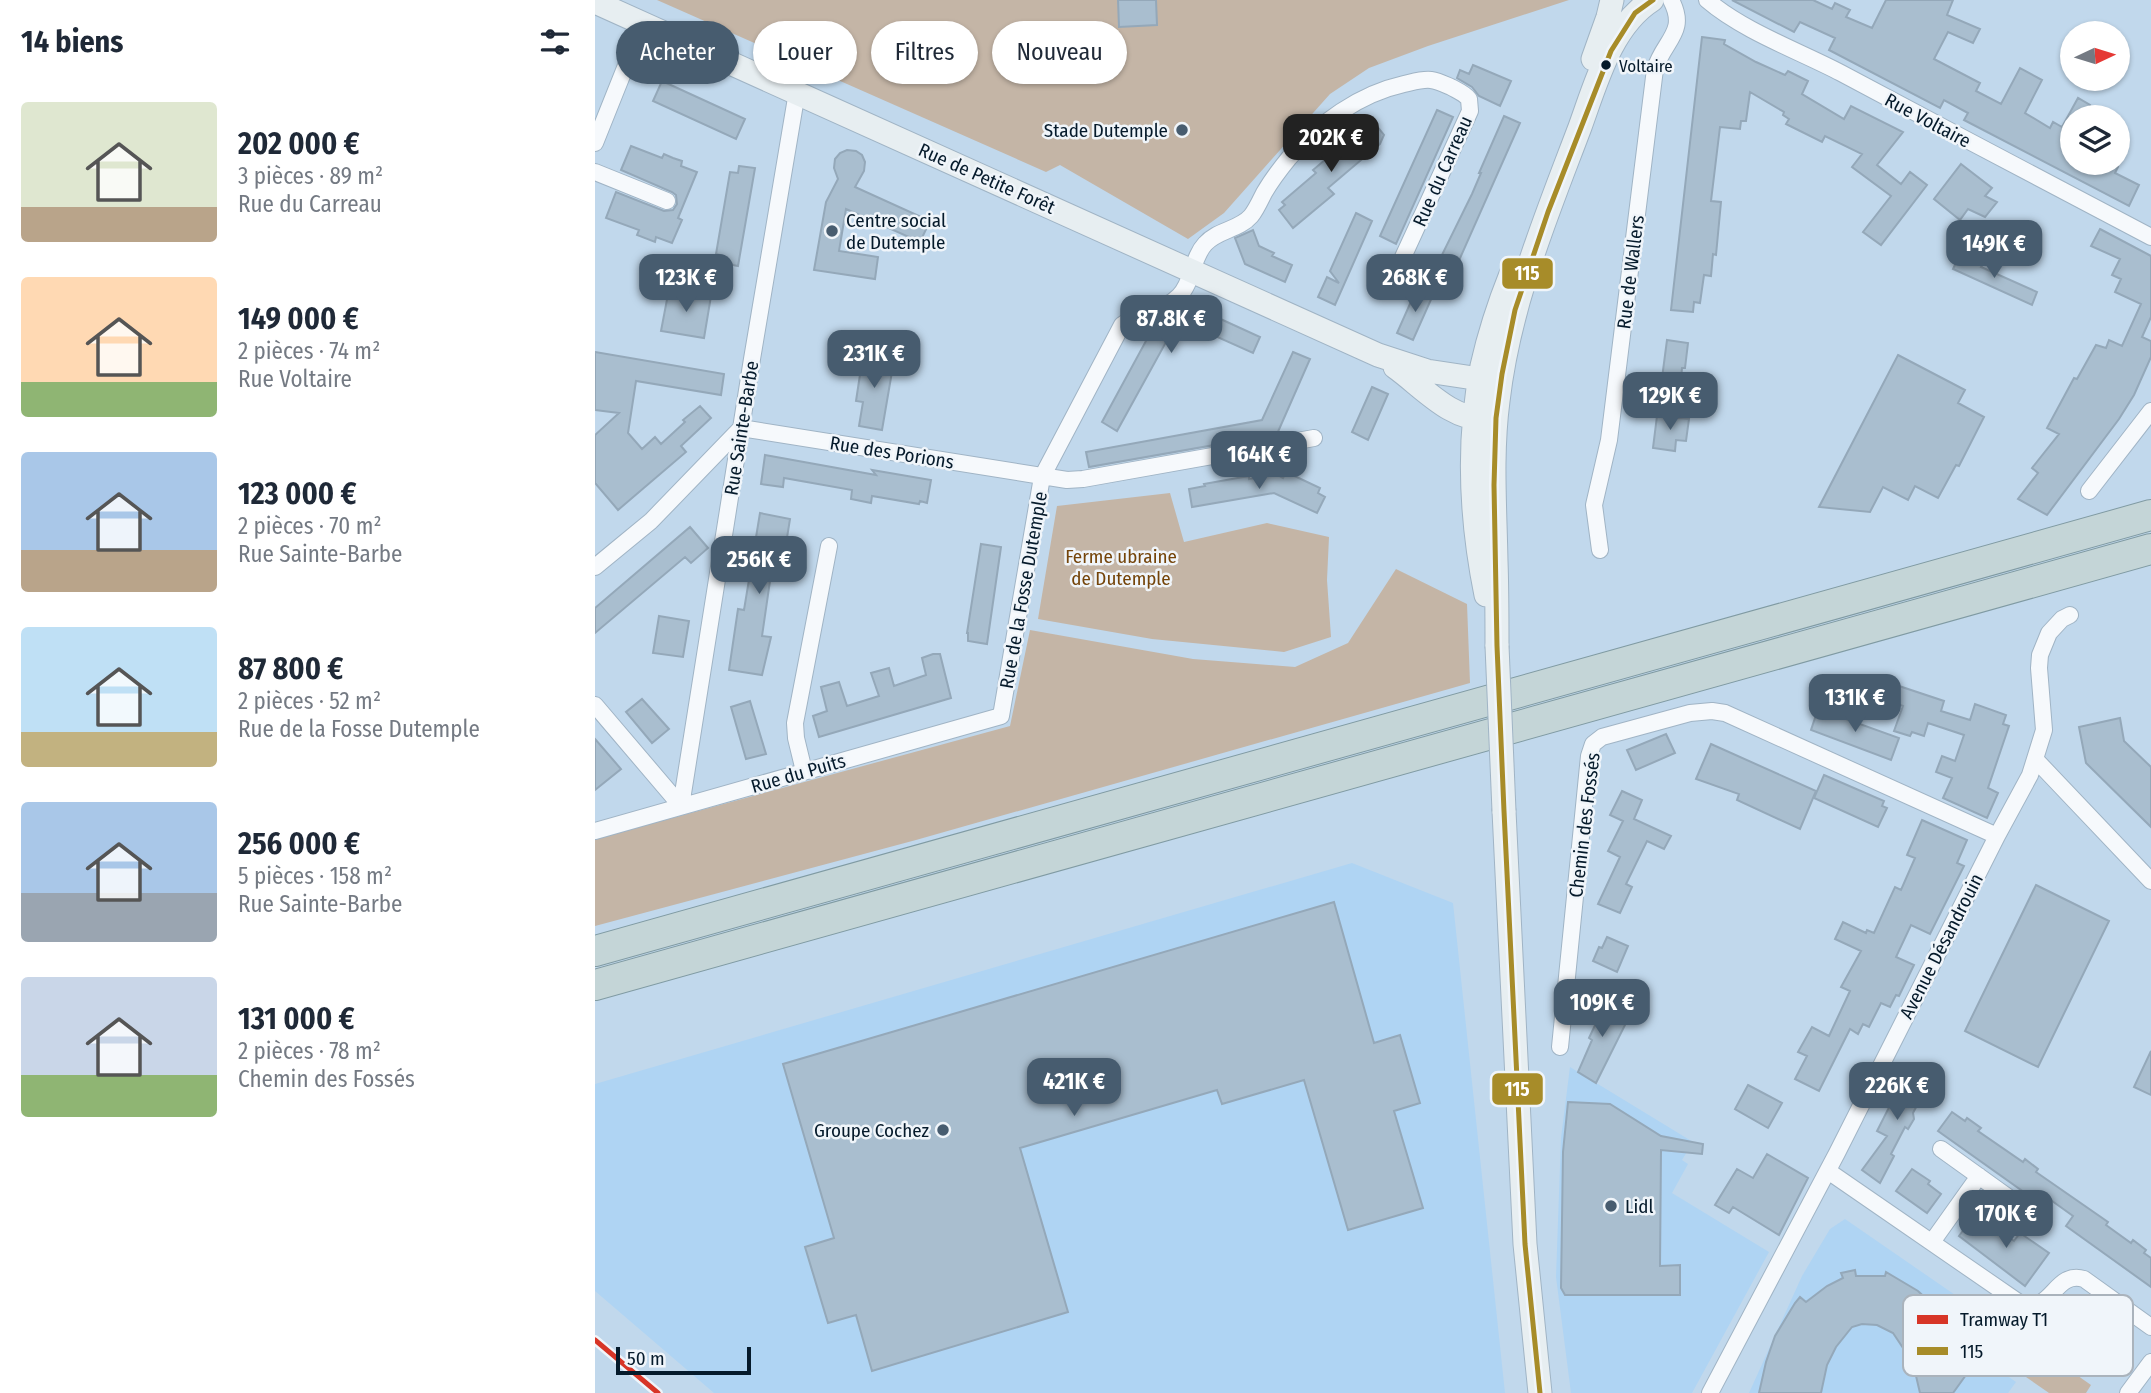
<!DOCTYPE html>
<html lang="fr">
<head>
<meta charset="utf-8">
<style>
	body { margin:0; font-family:"Fira Sans Condensed",sans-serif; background:#f2f2f3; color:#1f2937; height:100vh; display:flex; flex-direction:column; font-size:26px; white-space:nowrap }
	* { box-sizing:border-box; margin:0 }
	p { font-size:23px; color:#747a83 }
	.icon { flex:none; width:38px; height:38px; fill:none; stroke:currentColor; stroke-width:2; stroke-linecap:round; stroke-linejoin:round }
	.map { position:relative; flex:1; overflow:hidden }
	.sheet { display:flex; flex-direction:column; background:#fff; width:595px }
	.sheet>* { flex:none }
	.banner { position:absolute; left:21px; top:21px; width:665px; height:63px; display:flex; gap:14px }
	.needle { width:46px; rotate:86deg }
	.tools { position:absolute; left:1465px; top:21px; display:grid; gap:14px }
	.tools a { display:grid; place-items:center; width:70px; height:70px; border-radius:50%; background:#fff; box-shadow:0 2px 5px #0004; font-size:35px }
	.scale { position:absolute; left:21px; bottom:18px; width:135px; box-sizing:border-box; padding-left:7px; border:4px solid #051a2b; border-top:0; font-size:19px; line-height:24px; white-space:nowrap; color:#051a2b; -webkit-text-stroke:5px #f0f5fa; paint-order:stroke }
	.price { position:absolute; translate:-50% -60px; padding:0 16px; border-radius:14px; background:#475c6f; color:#fff; font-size:23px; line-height:46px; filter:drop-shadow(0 2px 4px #0008) }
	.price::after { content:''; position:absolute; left:50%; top:42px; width:21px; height:16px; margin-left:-10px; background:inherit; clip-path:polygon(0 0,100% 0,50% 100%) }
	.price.active { background:#222; color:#fff }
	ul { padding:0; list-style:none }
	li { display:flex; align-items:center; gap:21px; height:175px; padding:0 21px }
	li span { display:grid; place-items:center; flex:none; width:196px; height:140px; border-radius:7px; color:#555 }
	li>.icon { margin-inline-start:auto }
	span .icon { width:84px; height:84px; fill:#fffc; stroke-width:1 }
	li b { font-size:30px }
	h2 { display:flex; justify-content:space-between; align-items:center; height:84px; padding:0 21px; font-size:30px }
	.chip { padding:0 24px; border-radius:32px; background:#fff; box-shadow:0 2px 5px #0004; font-size:24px; line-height:63px }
	.chip.active { background:#475c6f; color:#fff }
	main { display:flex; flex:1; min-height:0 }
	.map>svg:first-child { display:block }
	.built { fill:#afd4f3 }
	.green { fill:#c4b5a6 }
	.building { fill:#a9becf; stroke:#94a8b9; stroke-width:2 }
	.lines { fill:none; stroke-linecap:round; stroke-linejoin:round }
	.minor-casing { stroke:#a0b4c5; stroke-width:18 }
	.secondary-casing { stroke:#a0b4c5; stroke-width:25 }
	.motorway-casing { stroke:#809ba3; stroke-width:32 }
	.minor { stroke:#f6f9fc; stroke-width:16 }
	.secondary { stroke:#e7eef1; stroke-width:23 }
	.motorway { stroke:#c4d5d7; stroke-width:30 }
	.secondary-bridge-casing { stroke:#a0b4c5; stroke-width:25; stroke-linecap:butt }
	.secondary-bridge { stroke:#e7eef1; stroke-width:23 }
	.bus-1-casing { stroke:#f0f5fa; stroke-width:10 }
	.bus-1 { stroke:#a78c29; stroke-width:5 }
	.tram-1-casing { stroke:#f0f5fa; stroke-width:10 }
	.tram-1 { stroke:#d73527; stroke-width:5 }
	.bus-dot { fill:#051a2b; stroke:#f0f5fa; stroke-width:2.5 }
	.poi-dot { fill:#475c6f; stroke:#f0f5fa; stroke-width:2.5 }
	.labels { text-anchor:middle; stroke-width:5; stroke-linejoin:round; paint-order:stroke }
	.bus-label { font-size:17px; fill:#051a2b; stroke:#f0f5fa; text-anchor:start }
	.street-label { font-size:19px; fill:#051a2b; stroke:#f0f5fa }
	.poi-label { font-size:19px; fill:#051a2b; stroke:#f0f5fa; text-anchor:end }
	.park-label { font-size:19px; fill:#744409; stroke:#f0f5fa }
	.key { fill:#f0f5fa; stroke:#aab3bc; stroke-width:2 }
	.key-label { font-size:19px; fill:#051a2b }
	.line-badge { stroke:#f0f5fa; stroke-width:2.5 }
	.badge-label { font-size:19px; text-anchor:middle; font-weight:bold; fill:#fff }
</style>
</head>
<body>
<main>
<section class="sheet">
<h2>14 biens<svg class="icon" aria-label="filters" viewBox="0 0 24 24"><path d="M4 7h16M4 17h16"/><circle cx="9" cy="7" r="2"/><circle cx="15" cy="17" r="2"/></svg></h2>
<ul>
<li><span style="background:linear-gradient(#dfe7d0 75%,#b9a48a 0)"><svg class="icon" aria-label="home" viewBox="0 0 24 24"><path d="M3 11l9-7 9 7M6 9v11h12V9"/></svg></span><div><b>202 000 €</b><p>3 pièces · 89 m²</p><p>Rue du Carreau</p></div></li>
<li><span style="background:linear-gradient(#ffd9b3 75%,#8fb573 0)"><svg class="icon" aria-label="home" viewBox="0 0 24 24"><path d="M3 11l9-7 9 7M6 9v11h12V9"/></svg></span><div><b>149 000 €</b><p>2 pièces · 74 m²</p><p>Rue Voltaire</p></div></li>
<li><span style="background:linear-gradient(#a9c7e8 70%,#b9a48a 0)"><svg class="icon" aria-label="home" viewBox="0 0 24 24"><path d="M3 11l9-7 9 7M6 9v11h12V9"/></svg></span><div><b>123 000 €</b><p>2 pièces · 70 m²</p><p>Rue Sainte-Barbe</p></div></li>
<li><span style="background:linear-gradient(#bfe0f5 75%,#c2b280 0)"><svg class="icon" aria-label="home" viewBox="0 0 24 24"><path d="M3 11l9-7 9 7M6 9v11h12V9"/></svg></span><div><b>87 800 €</b><p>2 pièces · 52 m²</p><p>Rue de la Fosse Dutemple</p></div></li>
<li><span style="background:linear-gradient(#a9c7e8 65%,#9aa5b1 0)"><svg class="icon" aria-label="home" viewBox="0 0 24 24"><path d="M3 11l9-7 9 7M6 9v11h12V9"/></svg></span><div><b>256 000 €</b><p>5 pièces · 158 m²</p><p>Rue Sainte-Barbe</p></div></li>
<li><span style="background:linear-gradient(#c9d6e8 70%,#8fb573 0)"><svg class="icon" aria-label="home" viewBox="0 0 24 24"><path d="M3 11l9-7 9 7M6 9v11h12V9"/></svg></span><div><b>131 000 €</b><p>2 pièces · 78 m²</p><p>Chemin des Fossés</p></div></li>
</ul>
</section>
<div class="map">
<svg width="1556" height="1393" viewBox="0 0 1556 1393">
	<rect width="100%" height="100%" fill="#c1d8ec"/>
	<path class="built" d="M757,863L858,903L910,1393H119L0,1291V1084Z
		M975,1067L1098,1142L1087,1160L1093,1164L1077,1193L1174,1252L1097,1393H976L961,1277L966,1138Z
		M1250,1219L1408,1328L1387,1358L1421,1382L1413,1393H1154L1207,1276L1235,1229Z"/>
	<path class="green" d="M62,0H974L833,46L774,68L735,94L629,213L593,239L465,165L451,172Z
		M575,493L589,542L672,523L734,537L732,580L736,637L689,652L557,639L443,619L462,506Z
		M801,569L872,604L875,683L321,840L0,926V839L415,726L435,630L598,659L700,667L753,643Z
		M1449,1352L1496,1385L1491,1393H1454L1431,1377Z"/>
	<path class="building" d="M523,0H561L562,25L524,27Z
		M1137,0H1218L1237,9L1240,3L1255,10L1251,17L1277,28L1291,0H1358L1352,15L1385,29L1378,43L1353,32L1339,59L1385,83L1381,91L1406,104L1425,68L1447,80L1430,113L1455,128L1458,122L1467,127L1483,98L1495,105L1489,117H1477V163H1515L1523,167L1520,173L1544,185L1534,206L1369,120L1373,113L1349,100L1345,108L1234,50L1240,38L1205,22L1199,32Z
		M1107,37L1130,40L1129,44L1161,62L1190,75L1193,71L1213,81L1207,94L1249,119L1256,106L1308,132L1282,165L1306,184L1315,172L1332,185L1286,245L1268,232L1296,196L1257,167L1267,154L1230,136L1227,142L1191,124L1194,119L1188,115L1189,112L1155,92L1151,121H1146L1145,129L1125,127L1116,201L1126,202L1121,255L1118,254L1116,276L1109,275L1105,303L1099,302L1098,312L1076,310Z
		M878,65L916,81L905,106L884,96L877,87L862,78L865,70L874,74Z
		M67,81L150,119L141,139L58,101Z
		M842,110L858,117L801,244L785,236Z
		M909,116L925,123L854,283L839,276L846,262L844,261L877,194L886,173H884Z
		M777,120L789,135L785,144L733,188L739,194L698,228L684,210L690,205L687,202L721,173L718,170L757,137L755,134L769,122L771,125Z
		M36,146L67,158L69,154L78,158L87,161L86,166L102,172L83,218L87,220L77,243L61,237L60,242L42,235L44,230L11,218L21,192L69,211L78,210L82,204L81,195L77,192L26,170Z
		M252,150L261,151L267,155L270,162L269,171L260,187L335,221L325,242L251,209L244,251L283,257L280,279L219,270L231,202L243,179L239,168L240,159L245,153Z
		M1366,164L1397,188L1390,196L1402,202L1390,217L1373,209L1365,220L1339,199Z
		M144,166L160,168L143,266L128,263L129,256L121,254L135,172L143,173Z
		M761,213L777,221L740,305L723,297L732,277L744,283L735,271Z
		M1505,229L1556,256V317L1547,337L1556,341V357L1539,395L1524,419L1452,515L1423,499L1443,473L1437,468L1464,434L1452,428L1479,378L1482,379L1501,345L1511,348L1514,340L1527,346L1546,304L1520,292L1526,279L1517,275L1525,259L1496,246Z
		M658,230L664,246L679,253L677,256L697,265L690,282L650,264L640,238Z
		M1365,254L1388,264L1386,267L1442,292L1437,305L1358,269Z
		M822,288L838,295L818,340L802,333Z
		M74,289L116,296L109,338L66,331Z
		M608,311L665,337L658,353L607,330L571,342L522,431L507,422L558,328Z
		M1072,340L1093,343L1090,368H1087L1086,380L1067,378Z
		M0,352L129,374L126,395L41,381L33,433L47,449L60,437L66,444L90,422L88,420L105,406L116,418L86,446L91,452L23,510L0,483V435L24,413L0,410Z
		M698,352L715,359L682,434L494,467L491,452L667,420Z
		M268,355L299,360L287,430L264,426L268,402L261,401Z
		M1303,355L1370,390L1363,403L1389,417L1364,466L1361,465L1343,498L1320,486L1313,500L1288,487L1275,512L1224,507Z
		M777,387L793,394L773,440L757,432Z
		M1062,416L1094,419L1091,441L1081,440L1080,451L1058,448Z
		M170,455L281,475L277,470L336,480L332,503L325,501L324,504L277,496L276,503L256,499L257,490L189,478L188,487L166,484Z
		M691,472L725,488L723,493L730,497L722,513L679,493L597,507L594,489L610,486L609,484L654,476V479L681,474L688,478Z
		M165,513L195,519L186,575L176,574L167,636L176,637L167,675L134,670L143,609L149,610Z
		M95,527L113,548L96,563L90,557L0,633V608Z
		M386,544L406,547L392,644L373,641V633H372Z
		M64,616L94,621L88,657L58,653Z
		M338,654H345L356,698L224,737L218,716L232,711L226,687L244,682L252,706L284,696L276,673L294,668L299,686L331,675L327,658Z
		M1295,683L1349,701L1346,711L1375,720L1380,704L1411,715L1408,724L1414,726L1393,788L1403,793L1392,818L1348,798L1357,778L1341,772L1347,756L1360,761L1369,735L1333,723L1329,736L1317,732L1315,736L1299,731L1308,706L1289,700Z
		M47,699L74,729L57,743L31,712Z
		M155,701L171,754L151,759L136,707Z
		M1223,709L1304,738L1296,760L1216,730Z
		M1525,718L1529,741L1556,767V827L1491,763L1484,727Z
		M1071,734L1080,753L1041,770L1032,750Z
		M0,739L26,769L0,790Z
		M1116,744L1221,791L1205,829L1142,800L1144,794L1101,779Z
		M1229,775L1289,801L1287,806L1292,808L1283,827L1219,798Z
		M1027,791L1047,800L1039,819L1076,836L1069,849L1052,841L1031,884L1037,887L1025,913L1003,904L1025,857L1013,851L1028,821L1015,815Z
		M1327,820L1372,840L1362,863L1369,866L1335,934L1316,925L1301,957L1319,965L1304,996L1301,995L1295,1007L1286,1003L1274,1027L1268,1024L1263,1034L1255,1029L1224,1091L1200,1079L1212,1056L1203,1052L1217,1027L1234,1036L1255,991L1246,987L1266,951L1240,939L1248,922L1271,933L1272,930L1279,933L1300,887L1306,890L1320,858L1312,855Z
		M1441,885L1514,921L1443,1067L1370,1031Z
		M739,902L779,1043L805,1035L825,1103L799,1111L828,1208L753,1230L709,1080L627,1104L622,1090L425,1148L473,1312L277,1371L261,1315L233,1323L210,1247L239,1238L188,1064Z
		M1012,937L1033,946L1022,972L998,961L1004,947L1007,948Z
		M1000,999L1034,1017L1001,1083L983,1072L997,1040L994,1038L1003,1019L992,1014Z
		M1556,1051V1095L1539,1087Z
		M1318,1069L1336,1079L1318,1113L1319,1119L1313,1129L1310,1127L1296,1154L1299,1156L1285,1183L1267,1170L1292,1136L1282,1131L1312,1072L1315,1074Z
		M1153,1085L1187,1103L1173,1128L1140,1109Z
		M973,1102L1015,1104L1066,1136L1108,1144L1107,1154L1066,1150L1065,1266L1085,1265V1295H970L966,1288L968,1152Z
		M1357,1112L1370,1121L1372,1118L1386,1128L1383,1131L1428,1162L1430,1159L1443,1169L1441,1172L1513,1222L1511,1225L1536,1243L1538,1240L1551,1250L1549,1253L1556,1258V1287L1471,1226L1478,1216L1446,1193L1440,1200L1343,1131Z
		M1172,1154L1213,1178L1184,1235L1138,1207L1134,1213L1120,1205L1142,1169L1158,1178Z
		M1317,1169L1335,1181L1333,1184L1346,1194L1332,1213L1301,1191Z
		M1378,1217L1391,1226L1393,1223L1419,1241L1425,1233L1454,1253L1430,1286L1364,1236Z
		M1260,1270L1261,1276H1290L1291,1272L1323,1291L1349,1315L1361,1299L1404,1329L1358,1393H1325L1318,1363L1298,1333L1282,1325L1267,1324L1257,1327L1241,1347L1232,1365L1226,1393H1164L1171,1362L1180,1336L1200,1303L1205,1297L1211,1302L1232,1286L1248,1278L1246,1273Z"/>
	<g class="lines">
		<defs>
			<path id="minor" d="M1112,0C1148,31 1204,51 1246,73C1349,128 1453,183 1556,237
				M0,143L48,23
				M0,172L72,201
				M146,428L472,480L488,479L719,438
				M1494,491L1556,411
				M1005,550L999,505L1014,440L1060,69C1069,40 1093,32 1076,0
				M0,567L56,521L146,428
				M0,705L86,806
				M1441,760L1556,881
				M209,771L201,738L200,723L234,546
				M86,806L157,359L202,92
				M0,831L406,716L447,477L527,325C543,312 569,312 584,296C598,282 597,258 610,244C622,230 644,230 656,216C661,210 665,201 669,193C676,181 685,169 694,158C724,123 764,94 809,84C818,82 827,79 836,80C843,81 849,84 856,87C863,91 869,93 874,99L875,111L803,268
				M965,1047L994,756L998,744L1007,737L1095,713L1117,711L1130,713L1402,836
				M1346,1149L1424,1205
				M1233,1171L1426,1304C1458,1314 1459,1270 1489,1279L1556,1327
				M1337,1242L1384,1176
				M1115,1393L1242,1153L1402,836L1435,775L1449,730L1444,668L1445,655L1454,633L1467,619L1475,615
				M1533,1393L1556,1362"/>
			<path id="secondary" d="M0,2L783,355L832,371L885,379L904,389
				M998,59L1013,17L1017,0
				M800,367C828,387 856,421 893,419
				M891,595C876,521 872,441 887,366C894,335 904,304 916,274
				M902,646C902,617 902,589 901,561C900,507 896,454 903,401C914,305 951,217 985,127C1001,83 1016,26 1057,0
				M909,811L930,1244L945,1393"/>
			<path id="motorway" d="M0,951L1556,515
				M0,985L1556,549"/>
		</defs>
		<use href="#minor" class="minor-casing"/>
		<use href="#secondary" class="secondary-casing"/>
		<use href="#motorway" class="motorway-casing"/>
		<use href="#minor" class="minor"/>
		<use href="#secondary" class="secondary"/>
		<use href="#motorway" class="motorway"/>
		<defs>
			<path id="secondary-bridge" d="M902,646L909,811"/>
		</defs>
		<use href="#secondary-bridge" class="secondary-bridge-casing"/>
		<use href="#secondary-bridge" class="secondary-bridge"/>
		<defs>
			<path id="bus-1" d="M945,1393L930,1244L909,811L902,646L899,485L901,418L907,374L920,310L953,212L1016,51L1040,13L1058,0"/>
		</defs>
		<use href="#bus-1" class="bus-1-casing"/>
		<use href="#bus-1" class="bus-1"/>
		<defs>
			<path id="tram-1" d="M0,1340L63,1393"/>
		</defs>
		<use href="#tram-1" class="tram-1-casing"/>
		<use href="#tram-1" class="tram-1"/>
	</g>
	<circle class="bus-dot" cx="1011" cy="65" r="6"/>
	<g class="poi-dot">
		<circle cx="587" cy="130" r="7"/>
		<circle cx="237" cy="231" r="7"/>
		<circle cx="348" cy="1130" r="7"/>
		<circle cx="1016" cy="1206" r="7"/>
	</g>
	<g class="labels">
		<g class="bus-label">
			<text x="1024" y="72">Voltaire</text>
		</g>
		<g class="street-label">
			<text transform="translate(1333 120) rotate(28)" y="7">Rue Voltaire</text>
			<text transform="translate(847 171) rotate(-66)" y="7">Rue du Carreau</text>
			<text transform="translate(392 178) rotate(24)" y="7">Rue de Petite Forêt</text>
			<text transform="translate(1035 272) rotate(-83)" y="7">Rue de Wallers</text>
			<text transform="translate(146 428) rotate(-81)" y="7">Rue Sainte-Barbe</text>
			<text transform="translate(297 452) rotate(9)" y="7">Rue des Porions</text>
			<text transform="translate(428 590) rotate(-80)" y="7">Rue de la Fosse Dutemple</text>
			<text transform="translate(203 773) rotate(-16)" y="7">Rue du Puits</text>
			<text transform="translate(989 825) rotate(-83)" y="7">Chemin des Fossés</text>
			<text transform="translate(1346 946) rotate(-63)" y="7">Avenue Désandrouin</text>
		</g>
		<g class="poi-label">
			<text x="573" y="137">Stade Dutemple</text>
			<text x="251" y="227" text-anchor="start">Centre social<tspan x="251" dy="22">de Dutemple</tspan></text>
			<text x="334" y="1137">Groupe Cochez</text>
			<text x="1030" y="1213" text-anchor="start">Lidl</text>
		</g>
		<g class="park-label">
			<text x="526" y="563">Ferme ubraine<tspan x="526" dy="22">de Dutemple</tspan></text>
		</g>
	</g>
	<rect x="1308" y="1295" width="230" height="81" rx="10" class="key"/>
	<rect x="1322" y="1315" width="31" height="9" fill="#d73527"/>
	<rect x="1322" y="1347" width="31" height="8" fill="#a78c29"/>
	<g class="key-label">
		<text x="1365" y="1326">Tramway T1</text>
		<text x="1365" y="1358">115</text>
	</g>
	<g class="line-badge">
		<rect x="906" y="257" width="53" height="33" rx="7" fill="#a78c29"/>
		<rect x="896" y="1072" width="53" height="34" rx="7" fill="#a78c29"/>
	</g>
	<g class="badge-label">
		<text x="932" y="280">115</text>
		<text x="922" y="1096">115</text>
	</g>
</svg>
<div class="tools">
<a><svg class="needle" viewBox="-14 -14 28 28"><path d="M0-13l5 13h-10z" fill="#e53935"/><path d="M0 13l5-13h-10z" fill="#747a83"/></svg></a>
<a><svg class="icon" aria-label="layers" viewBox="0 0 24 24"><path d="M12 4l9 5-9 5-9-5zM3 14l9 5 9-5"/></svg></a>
</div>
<div class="scale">50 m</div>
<b class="price active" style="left:736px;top:174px">202K €</b>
<b class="price" style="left:1399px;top:280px">149K €</b>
<b class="price" style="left:91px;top:314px">123K €</b>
<b class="price" style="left:820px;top:314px">268K €</b>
<b class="price" style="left:576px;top:355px">87.8K €</b>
<b class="price" style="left:279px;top:390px">231K €</b>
<b class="price" style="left:1075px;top:432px">129K €</b>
<b class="price" style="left:664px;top:491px">164K €</b>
<b class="price" style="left:164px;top:596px">256K €</b>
<b class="price" style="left:1260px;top:734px">131K €</b>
<b class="price" style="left:1007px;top:1039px">109K €</b>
<b class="price" style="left:479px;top:1118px">421K €</b>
<b class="price" style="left:1302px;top:1122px">226K €</b>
<b class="price" style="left:1411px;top:1250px">170K €</b>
<div class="banner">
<a class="chip active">Acheter</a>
<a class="chip">Louer</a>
<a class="chip">Filtres</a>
<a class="chip">Nouveau</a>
</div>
</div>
</main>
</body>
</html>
